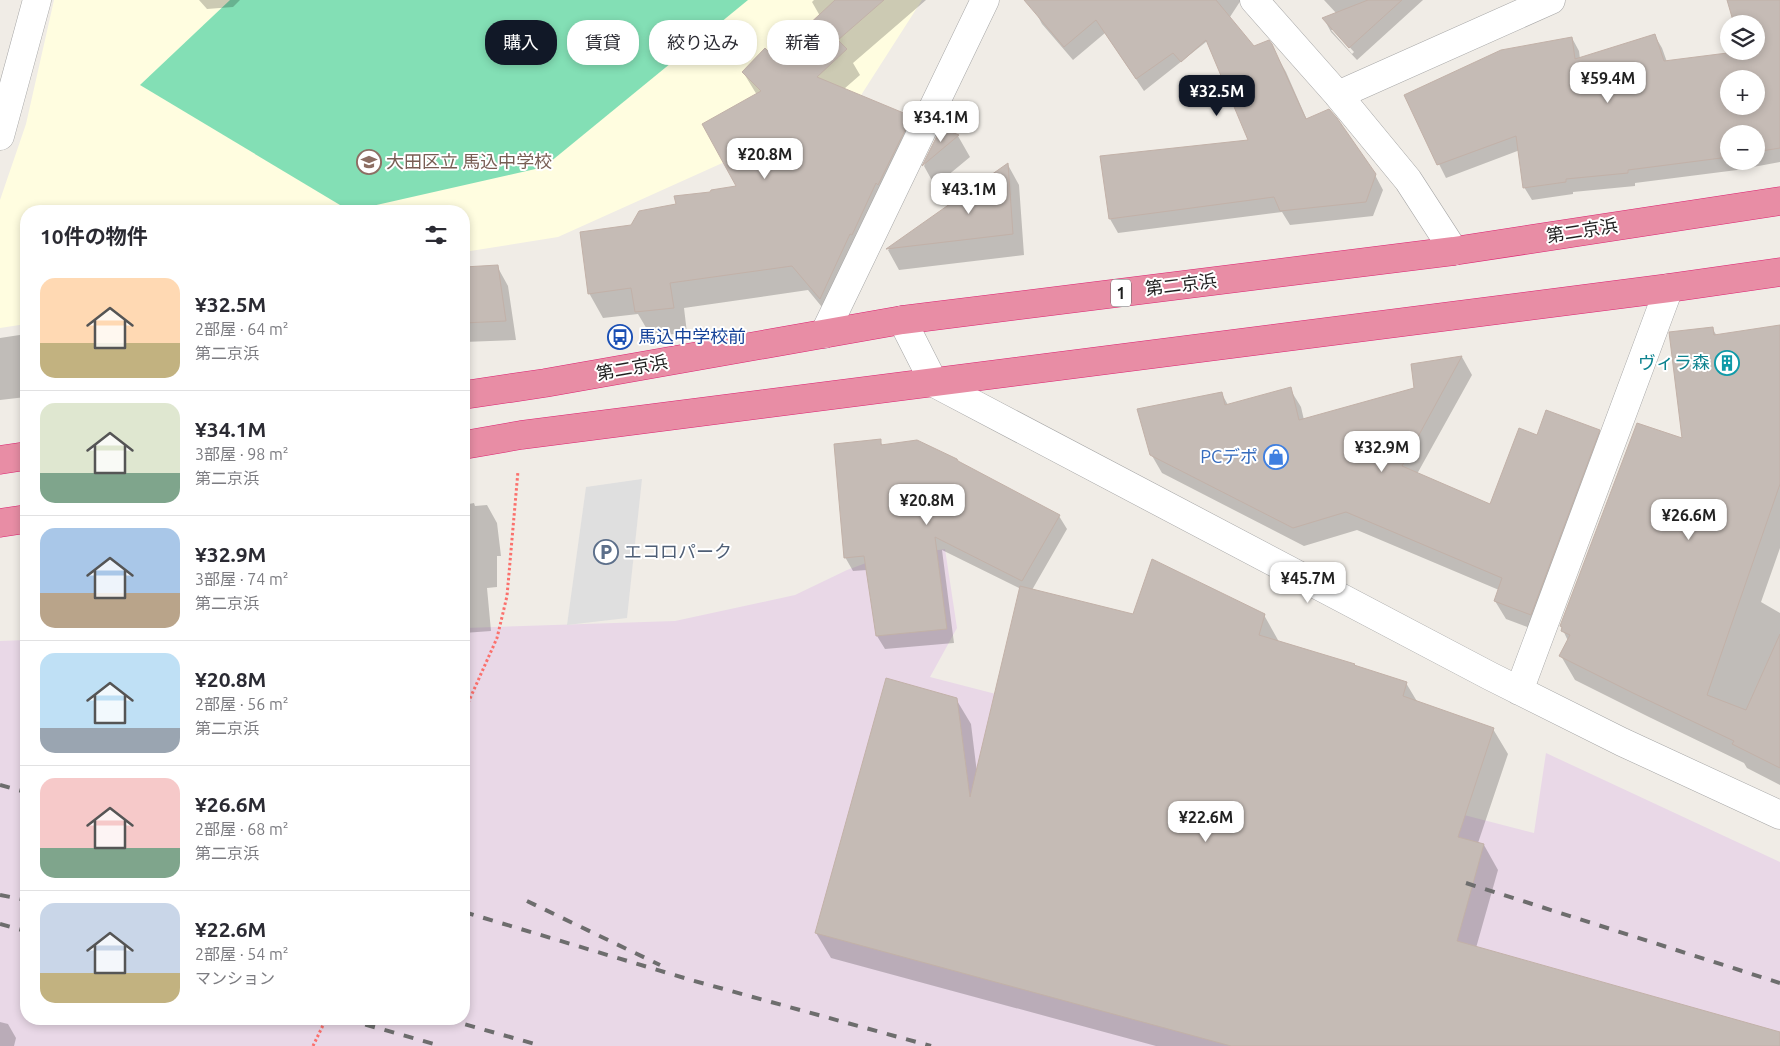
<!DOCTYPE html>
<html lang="ja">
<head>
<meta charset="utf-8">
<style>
	body { margin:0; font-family:Ubuntu,"Noto Sans JP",sans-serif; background:#f2f2f3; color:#2b2b33; height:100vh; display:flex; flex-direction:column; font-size:19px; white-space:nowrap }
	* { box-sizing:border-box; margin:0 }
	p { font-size:16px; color:#7c7c81 }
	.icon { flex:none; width:28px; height:28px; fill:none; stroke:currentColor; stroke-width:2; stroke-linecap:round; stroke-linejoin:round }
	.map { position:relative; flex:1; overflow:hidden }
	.sheet { position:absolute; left:20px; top:205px; width:450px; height:820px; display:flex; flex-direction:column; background:#fff; border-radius:20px; box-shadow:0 2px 8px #0003 }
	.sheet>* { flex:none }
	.guide { position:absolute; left:485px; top:20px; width:475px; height:45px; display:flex; gap:10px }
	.fabs { position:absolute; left:1720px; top:15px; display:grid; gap:10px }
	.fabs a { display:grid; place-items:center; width:45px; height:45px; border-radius:50%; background:#fff; box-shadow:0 2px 8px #0003; font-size:25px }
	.price { position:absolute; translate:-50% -42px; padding:0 11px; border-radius:10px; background:#fff; color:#222; font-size:16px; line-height:32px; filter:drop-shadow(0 1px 2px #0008) }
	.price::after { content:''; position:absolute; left:50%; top:30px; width:15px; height:11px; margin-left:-8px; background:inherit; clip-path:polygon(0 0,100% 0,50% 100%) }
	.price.current { background:#111827; color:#fff }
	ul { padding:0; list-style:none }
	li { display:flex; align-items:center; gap:15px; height:125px; padding:0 20px }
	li+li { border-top:1px solid #e1e1e2 }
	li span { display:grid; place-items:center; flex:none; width:140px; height:100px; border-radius:15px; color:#555 }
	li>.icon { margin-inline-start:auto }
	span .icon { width:60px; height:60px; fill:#fffc; stroke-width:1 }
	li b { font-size:21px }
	h2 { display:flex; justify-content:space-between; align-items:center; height:60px; padding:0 20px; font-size:21px }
	.tag { padding:0 18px; border-radius:20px; background:#fff; box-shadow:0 2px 8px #0003; font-size:18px; line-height:45px }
	.tag.current { background:#111827; color:#fff }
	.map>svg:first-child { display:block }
	.education { fill:#fffde0 }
	.railway { fill:#e9d8e7 }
	.pitch { fill:#83dfb5 }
	.parking { fill:#dfdfdf }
	.shadow { fill:#0003; fill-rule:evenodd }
	.building { fill:#c5bbb5; stroke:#c2b1a8; fill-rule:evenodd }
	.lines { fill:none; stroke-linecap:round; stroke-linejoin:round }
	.minor-casing { stroke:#a6a6a6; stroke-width:29 }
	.highway-casing { stroke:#dc2472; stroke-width:29 }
	.path { stroke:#fb706c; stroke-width:3; stroke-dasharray:2.5 2.5; stroke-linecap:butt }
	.minor { stroke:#fff; stroke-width:28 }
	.highway { stroke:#e88da5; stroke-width:28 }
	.rail { stroke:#6d6d6d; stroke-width:4; stroke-dasharray:10 10; stroke-linecap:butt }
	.labels { text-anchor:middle; stroke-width:4; stroke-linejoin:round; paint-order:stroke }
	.shield { fill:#fff; stroke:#626262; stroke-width:1 }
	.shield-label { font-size:16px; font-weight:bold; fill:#1f1f1f }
	.education-label { font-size:18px; fill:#785e54; stroke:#fff; text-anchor:start }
	.street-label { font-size:18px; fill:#1f1f1f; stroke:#fff }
	.transit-label { font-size:18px; fill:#164399; stroke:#fff; text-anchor:start }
	.culture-label { font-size:18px; fill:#0d838f; stroke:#fff; text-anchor:end }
	.shop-label { font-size:18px; fill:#366cbe; stroke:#fff; text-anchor:end }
	.service-label { font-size:18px; fill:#4e5e75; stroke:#fff; text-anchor:start }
</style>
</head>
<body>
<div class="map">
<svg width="1780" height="1046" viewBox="0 0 1780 1046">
	<rect width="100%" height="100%" fill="#f0ece6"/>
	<path class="education" d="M54,0H922L856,103L558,237L464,252V211H26V324L0,328V200L26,124Z"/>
	<path class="railway" d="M945,549L957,628L930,677L1534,833L1546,753L1780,862V1046H0V641L26,640V1019H464V628L675,621L795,595L847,570L874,560Z"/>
	<path class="pitch" d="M230,0H748L544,167L350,211L140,85Z"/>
	<path class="parking" d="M642,479L627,618L567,625L586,487Z"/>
	<path class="shadow" d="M199,0H240L233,7L207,9Z
		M814,0H926L853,63L860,75L844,89L905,115L907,118L911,117L925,142L835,323L808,290L684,308L687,333L651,336L638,314L603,318L589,293L632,226L678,205L711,193L738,187L757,95L743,72L774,59L820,16L812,2Z
		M1047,0H1241L1228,20L1230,23L1144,91L1105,33L1073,60L1042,24L1035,11Z
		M1324,0H1423L1357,60L1331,32L1324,19L1337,14ZM1331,30H1334L1354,52L1352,54Z
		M1729,0H1780V162L1737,170L1635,183V186L1573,192V194L1532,200L1524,187L1520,150L1446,178L1405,96L1572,38L1579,51L1580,59L1655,36L1662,48L1667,62L1756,51V24ZM1729,79H1756V106H1729ZM1729,134H1756V161H1729Z
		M1278,58L1286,72L1307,120L1375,175L1383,190L1373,216L1290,225L1282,212L1118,233L1110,219L1250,141Z
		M941,129L958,136L970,157L935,186L924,166Z
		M1008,165L1019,185L1024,255L899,270L888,250Z
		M497,266L508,286L516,340L464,342V269Z
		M1780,327V548L1761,602L1780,613V785L1747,768L1744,763L1649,717L1575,680L1561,656L1568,641L1561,626L1684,440L1712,328L1717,336Z
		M26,334V397L0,400V338Z
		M1462,357L1472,375L1417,474L1491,506L1538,437L1599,431L1609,449L1541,632L1506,619L1495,601L1499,590L1357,530L1304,546L1162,473L1151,454L1222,394L1228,405L1290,389L1301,407L1304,420L1416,389L1412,365Z
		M880,441L883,446L959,463L1059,516L1067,529L1032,590L1134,615H1264L1278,640V642L1406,683L1418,703L1493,729L1508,754L1478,843L1484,845L1498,870L1476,948L1780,1034V1046H1156L831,958L816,933L956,699L971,724L977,773L1021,589L942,550L954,643L885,649L877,636L867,570L853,571L845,557Z
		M474,503L475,506L487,505L497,523L501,556H497V587L487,588L491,631L464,633V505Z
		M0,1022L8,1024L16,1038L14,1046H0Z"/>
	<path class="building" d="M835,0H884L838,40L847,49L817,77L906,114L903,120L909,115L912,116L878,185L876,183L852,235L850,234L820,299L792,266L670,283L674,308L635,312L631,288L588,294L580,232L631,225L639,211L676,204L674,196L710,192L711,190L736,186L702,124L761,91L742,72L765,48L774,57Z
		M1024,0H1216L1254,46L1269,40L1272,44L1306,119L1329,109L1337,118L1376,174L1366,202L1280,211L1274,197L1109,219L1100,156L1248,140L1206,40L1181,62L1173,53L1136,79L1096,20L1064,47Z
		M1368,0H1402L1349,48L1322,18Z
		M1727,0H1780V148L1756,152V134H1729V157L1628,170V173L1566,179V182L1523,188L1516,136L1437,165L1404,95L1501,50L1572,37L1575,59L1655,34L1664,61L1743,51H1756V24H1734ZM1729,79H1756V106H1729Z
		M941,128L959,135L922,166Z
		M1008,163L1013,234L886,249Z
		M498,265L506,321L464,323V267Z
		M1780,325V484L1707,695L1746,710L1780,634V768L1732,744L1734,741L1633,693L1559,656L1570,635L1561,631L1562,627L1560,626L1637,423L1682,438L1669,332L1713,327L1714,335Z
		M1462,356L1402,466L1490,504L1519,428L1537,435L1546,410L1600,430L1531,615L1494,601L1502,578L1346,512L1293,528L1150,455L1137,409L1222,392L1225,405L1291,387L1299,420L1414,388L1411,364Z
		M881,439V445L917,440L957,459L958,461L1060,515L1022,581L935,537L947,629L876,636L864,556L844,558L834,444Z
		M1152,559L1265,614L1259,635L1355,664L1354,665L1407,682L1403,696L1494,728L1458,837L1484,844L1457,941L1780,1032V1046H1231L815,933L886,678L957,698L970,797L1020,586L1133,614Z"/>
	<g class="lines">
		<defs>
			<path id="minor" d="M1254,0L1338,95L1408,180L1454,251
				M1338,95L1551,0
				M0,136L37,0
				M902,320L934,383L1490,676L1622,742L1780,815
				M824,334L985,0
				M1519,691L1669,288"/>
			<path id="highway" d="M464,395L545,383L902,320L1454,251L1780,201
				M464,445L521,435L1669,288L1780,272
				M0,460L26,456
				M0,523L26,519"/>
		</defs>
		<use href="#minor" class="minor-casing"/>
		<use href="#highway" class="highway-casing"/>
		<path class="path" d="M464,712L497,638L507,596L518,471
			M313,1046L326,1019"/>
		<use href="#minor" class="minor"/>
		<use href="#highway" class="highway"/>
		<path class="rail" d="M0,785L26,792
			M1466,883L1780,983
			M0,895L26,900
			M527,901L660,965
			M464,912L691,980L931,1046
			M0,924L26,931
			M346,1019L441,1046
			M446,1019L542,1046"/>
	</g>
	<defs>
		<symbol id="school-ring" viewBox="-11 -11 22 22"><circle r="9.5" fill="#fff" stroke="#8d6e63" stroke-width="1.5"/><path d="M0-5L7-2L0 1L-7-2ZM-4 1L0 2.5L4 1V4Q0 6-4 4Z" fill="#8d6e63"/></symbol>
		<symbol id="bus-ring" viewBox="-11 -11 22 22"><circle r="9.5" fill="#fff" stroke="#1a4fb4" stroke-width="1.5"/><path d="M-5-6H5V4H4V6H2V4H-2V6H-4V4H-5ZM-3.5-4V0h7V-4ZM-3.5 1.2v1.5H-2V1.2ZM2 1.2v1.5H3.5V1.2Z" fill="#1a4fb4"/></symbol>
		<symbol id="building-ring" viewBox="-11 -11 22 22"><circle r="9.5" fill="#fff" stroke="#0f9aa8" stroke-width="1.5"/><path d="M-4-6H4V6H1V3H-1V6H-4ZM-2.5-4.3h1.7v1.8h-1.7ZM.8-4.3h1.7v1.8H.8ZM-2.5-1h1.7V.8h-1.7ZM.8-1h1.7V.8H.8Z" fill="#0f9aa8"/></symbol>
		<symbol id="shop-ring" viewBox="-11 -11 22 22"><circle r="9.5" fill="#fff" stroke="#3f7fe0" stroke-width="1.5"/><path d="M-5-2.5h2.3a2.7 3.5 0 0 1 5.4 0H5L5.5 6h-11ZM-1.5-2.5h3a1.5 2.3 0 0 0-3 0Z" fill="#3f7fe0"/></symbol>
		<symbol id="parking-ring" viewBox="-11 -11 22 22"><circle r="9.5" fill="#fff" stroke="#5c6f8a" stroke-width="1.5"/><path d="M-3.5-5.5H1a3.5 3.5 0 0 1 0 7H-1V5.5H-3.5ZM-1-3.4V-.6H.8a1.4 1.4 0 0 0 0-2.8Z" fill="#5c6f8a"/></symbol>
	</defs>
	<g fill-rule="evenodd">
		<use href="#school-ring" x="355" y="148" width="28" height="28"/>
		<use href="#bus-ring" x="606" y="323" width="28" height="28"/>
		<use href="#building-ring" x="1713" y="349" width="28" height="28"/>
		<use href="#shop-ring" x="1262" y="443" width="28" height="28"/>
		<use href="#parking-ring" x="592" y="538" width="28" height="28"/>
	</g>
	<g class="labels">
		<rect class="shield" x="1111" y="279.5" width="20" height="27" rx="4"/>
		<g class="shield-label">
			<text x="1121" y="299">1</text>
		</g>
		<g class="education-label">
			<text x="386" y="168">大田区立 馬込中学校</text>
		</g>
		<g class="street-label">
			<text transform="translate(1582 231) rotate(-9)" y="6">第二京浜</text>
			<text transform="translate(1181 285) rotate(-7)" y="6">第二京浜</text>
			<text transform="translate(632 368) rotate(-10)" y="6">第二京浜</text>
		</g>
		<g class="transit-label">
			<text x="638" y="343">馬込中学校前</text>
		</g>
		<g class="culture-label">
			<text x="1710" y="369">ヴィラ森</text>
		</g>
		<g class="shop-label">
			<text x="1258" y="463">PCデポ</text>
		</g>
		<g class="service-label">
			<text x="624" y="558">エコロパーク</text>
		</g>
	</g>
</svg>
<div class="fabs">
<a><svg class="icon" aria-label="layers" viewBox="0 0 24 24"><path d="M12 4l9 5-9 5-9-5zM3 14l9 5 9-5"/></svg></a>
<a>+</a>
<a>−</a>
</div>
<b class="price" style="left:1608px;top:104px">¥59.4M</b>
<b class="price current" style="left:1217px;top:117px">¥32.5M</b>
<b class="price" style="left:941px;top:143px">¥34.1M</b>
<b class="price" style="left:765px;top:180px">¥20.8M</b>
<b class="price" style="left:969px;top:215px">¥43.1M</b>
<b class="price" style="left:1382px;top:473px">¥32.9M</b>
<b class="price" style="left:927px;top:526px">¥20.8M</b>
<b class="price" style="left:1689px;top:541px">¥26.6M</b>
<b class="price" style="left:1308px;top:604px">¥45.7M</b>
<b class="price" style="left:1206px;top:843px">¥22.6M</b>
<div class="guide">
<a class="tag current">購入</a>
<a class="tag">賃貸</a>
<a class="tag">絞り込み</a>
<a class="tag">新着</a>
</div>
<section class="sheet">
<h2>10件の物件<svg class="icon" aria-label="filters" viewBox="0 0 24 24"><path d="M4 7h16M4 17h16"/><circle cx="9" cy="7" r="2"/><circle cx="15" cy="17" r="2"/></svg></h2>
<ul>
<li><span style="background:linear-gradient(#ffd9b3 65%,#c2b280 0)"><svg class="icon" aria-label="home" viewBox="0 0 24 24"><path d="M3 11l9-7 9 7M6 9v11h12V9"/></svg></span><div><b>¥32.5M</b><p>2部屋 · 64 m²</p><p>第二京浜</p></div></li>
<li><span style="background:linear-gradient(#dfe7d0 70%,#7fa58c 0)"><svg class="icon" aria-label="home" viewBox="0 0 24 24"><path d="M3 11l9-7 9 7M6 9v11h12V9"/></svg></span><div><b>¥34.1M</b><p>3部屋 · 98 m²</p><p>第二京浜</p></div></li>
<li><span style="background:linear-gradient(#a9c7e8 65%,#b9a48a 0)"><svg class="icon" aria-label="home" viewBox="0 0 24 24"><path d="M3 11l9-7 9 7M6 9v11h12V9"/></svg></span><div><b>¥32.9M</b><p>3部屋 · 74 m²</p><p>第二京浜</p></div></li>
<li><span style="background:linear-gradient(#bfe0f5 75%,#9aa5b1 0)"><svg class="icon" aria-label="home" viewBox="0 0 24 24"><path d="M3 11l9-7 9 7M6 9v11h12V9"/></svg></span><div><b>¥20.8M</b><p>2部屋 · 56 m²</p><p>第二京浜</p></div></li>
<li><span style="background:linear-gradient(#f6c9c9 70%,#7fa58c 0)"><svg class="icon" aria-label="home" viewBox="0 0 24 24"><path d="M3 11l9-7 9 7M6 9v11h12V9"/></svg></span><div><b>¥26.6M</b><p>2部屋 · 68 m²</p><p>第二京浜</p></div></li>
<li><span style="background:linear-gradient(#c9d6e8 70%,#c2b280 0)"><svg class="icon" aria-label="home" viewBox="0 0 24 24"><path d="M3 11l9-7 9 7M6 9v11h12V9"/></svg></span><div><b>¥22.6M</b><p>2部屋 · 54 m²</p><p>マンション</p></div></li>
</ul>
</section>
</div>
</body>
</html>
